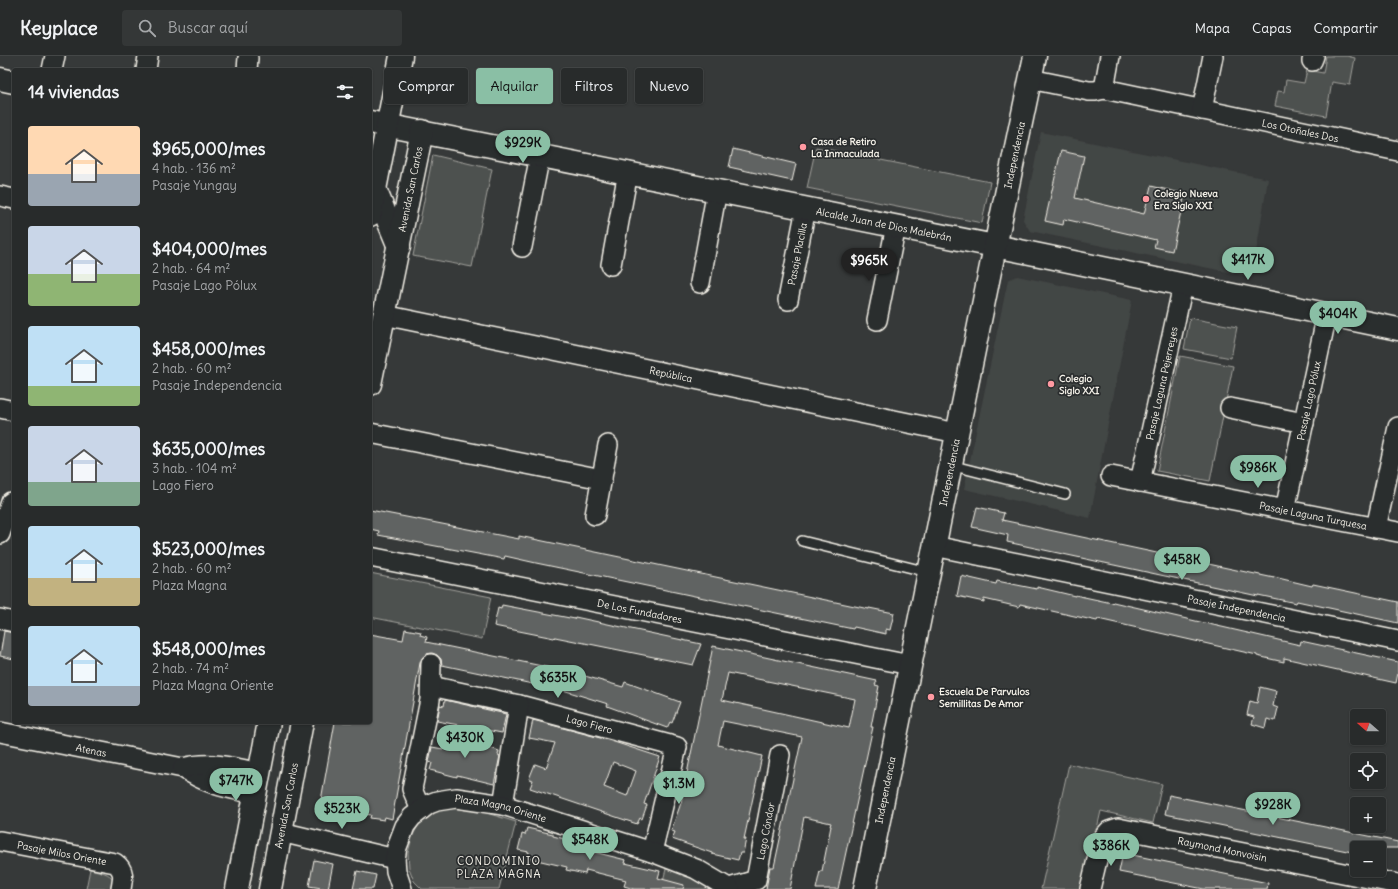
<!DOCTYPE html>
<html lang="es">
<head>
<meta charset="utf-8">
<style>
	body { margin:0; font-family:Delius,sans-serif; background:#343737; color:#f1f3f6; height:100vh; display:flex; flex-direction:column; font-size:15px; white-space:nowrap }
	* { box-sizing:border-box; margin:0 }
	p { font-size:13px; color:#a5a7a9 }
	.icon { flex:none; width:22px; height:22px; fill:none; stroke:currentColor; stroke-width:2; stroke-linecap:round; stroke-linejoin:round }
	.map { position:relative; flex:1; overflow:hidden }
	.drawer { position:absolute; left:12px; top:12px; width:360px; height:656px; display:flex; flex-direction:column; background:#282b2b; border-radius:4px; box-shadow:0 1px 3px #0004,0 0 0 1px #444747 }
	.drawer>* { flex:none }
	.top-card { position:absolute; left:384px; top:12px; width:380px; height:36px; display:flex; gap:8px }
	.needle { width:26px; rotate:290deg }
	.buttons { position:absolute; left:1350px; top:653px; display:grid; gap:8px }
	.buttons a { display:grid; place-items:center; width:36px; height:36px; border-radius:4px; background:#282b2b; box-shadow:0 1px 3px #0004,0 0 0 1px #444747; font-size:20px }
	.price { position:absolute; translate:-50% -34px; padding:0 9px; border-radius:14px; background:#8abfa5; color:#111; font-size:13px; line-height:26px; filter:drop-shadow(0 1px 2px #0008) }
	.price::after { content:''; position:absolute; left:50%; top:24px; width:12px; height:9px; margin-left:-6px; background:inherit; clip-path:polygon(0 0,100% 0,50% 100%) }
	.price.selected { background:#222; color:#fff }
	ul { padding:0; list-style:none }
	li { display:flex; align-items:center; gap:12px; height:100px; padding:0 16px }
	li span { display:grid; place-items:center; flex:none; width:112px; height:80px; border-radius:4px; color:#555 }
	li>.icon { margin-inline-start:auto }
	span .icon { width:48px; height:48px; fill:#fffc; stroke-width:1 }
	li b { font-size:17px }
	h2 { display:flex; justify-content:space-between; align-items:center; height:48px; padding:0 16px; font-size:17px }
	.chip { padding:0 14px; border-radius:4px; background:#282b2b; box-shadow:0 1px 3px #0004,0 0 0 1px #444747; font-size:14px; line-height:36px }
	.chip.selected { background:#8abfa5; color:#111 }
	header { display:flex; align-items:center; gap:24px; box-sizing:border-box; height:56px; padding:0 20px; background:#282b2b; border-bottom:1px solid #444747 }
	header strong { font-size:19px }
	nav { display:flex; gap:22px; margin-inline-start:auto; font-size:14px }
	.search { width:280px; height:36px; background:#343737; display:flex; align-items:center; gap:10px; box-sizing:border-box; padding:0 14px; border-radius:4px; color:#a5a7a9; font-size:15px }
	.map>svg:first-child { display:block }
	.built { fill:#434645 }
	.green { fill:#4e514f; stroke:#a1a19c }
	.building { fill:#616362; stroke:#f4f1e8; fill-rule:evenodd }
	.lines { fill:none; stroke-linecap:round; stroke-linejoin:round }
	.lane-casing { stroke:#f4f1e8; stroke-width:12 }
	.street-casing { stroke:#f4f1e8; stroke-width:22 }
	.secondary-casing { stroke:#f4f1e8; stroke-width:25 }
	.lane { stroke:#2a2d2e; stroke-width:9 }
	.street { stroke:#2a2d2e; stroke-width:19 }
	.secondary { stroke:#2a2d2e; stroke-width:22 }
	.poi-dot { fill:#ff9aa2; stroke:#2a2d2e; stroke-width:1.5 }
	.labels { text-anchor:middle; stroke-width:3.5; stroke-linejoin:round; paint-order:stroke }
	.street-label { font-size:10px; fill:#f4f1e8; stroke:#2a2d2e }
	.poi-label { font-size:10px; font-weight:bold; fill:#f4f1e8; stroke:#2a2d2e; text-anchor:start }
	.neighbourhood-label { font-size:11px; letter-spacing:1px; fill:#f4f1e8; stroke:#2a2d2e }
</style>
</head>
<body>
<header>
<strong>Keyplace</strong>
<div class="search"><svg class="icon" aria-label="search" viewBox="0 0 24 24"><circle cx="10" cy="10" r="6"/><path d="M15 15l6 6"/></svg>Buscar aquí</div>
<nav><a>Mapa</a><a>Capas</a><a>Compartir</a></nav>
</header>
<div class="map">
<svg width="1398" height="833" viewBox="0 0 1398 833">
	<rect width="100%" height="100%" fill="#363939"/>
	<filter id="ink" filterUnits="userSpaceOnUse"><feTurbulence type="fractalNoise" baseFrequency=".025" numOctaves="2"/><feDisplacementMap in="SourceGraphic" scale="8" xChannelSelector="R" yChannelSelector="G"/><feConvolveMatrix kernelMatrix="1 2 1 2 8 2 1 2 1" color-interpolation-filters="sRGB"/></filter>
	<g filter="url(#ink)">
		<path class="built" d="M1041,76L1268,123L1252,221L1030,175L1023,164Z
			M1017,220L1132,244L1090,462L964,433L1008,224Z"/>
		<path class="green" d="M1326,0H1347L1355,2L1350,29L1332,26L1326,60L1275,50L1278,35L1284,36L1286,24L1304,27L1307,14L1323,17Z
			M816,91L990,126L982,167L807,132Z
			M433,99L492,113L472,211L413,200Z
			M1190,262L1237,271L1231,302L1184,293Z
			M1180,300L1233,310L1210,425L1157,415Z
			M370,517L491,541L482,583L370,561Z
			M1069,708L1162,728L1153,767L1101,755L1083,833H1041Z
			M457,752L480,755L516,766L499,833H422L414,825L409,812L408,797L412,781L420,766L437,754Z
			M90,813C105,817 113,817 118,833H86Z
			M666,813L694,821L712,833H661Z"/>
		<path class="building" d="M733,93L796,108L792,125L729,111Z
			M1061,95L1084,100L1075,142L1144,158L1151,130L1185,138L1172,195L1154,191L1156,184L1064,163L1063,169L1045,165Z
			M977,451L1004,457L1002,464L1274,522V521L1312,530L1313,528L1398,546V567L1297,545L1296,547L1258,539V540L1007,486L1008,479L972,471Z
			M370,454L519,483V480L869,553V552L894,557L890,574L886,573V578L854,571L853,573L536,507L505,500L504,503L378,479L379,475L370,473Z
			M961,520L996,528L997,525L1037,533V531L1075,540V539L1112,547L1113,546L1300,589L1301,585L1398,606V617L1396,627L1284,602V606L1257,600V599L1098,563L1097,565L1020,548L1019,551L984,543V546L957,540Z
			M502,549L575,563V561L701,588L693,609L555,581L554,582L494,570L498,552L501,553Z
			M405,573L421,576L420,579L427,581L426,586L571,616L623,631L625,626L680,646L672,667L670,666L667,672L607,650L608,648L566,635L442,609L441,603L437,599L432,597L426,598L422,602L420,607L392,763L385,761L384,764L370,762L371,759L341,754V756L326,754L327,751L320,750L335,666H370V578L403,584Z
			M4,575L14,577V603L0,600Z
			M713,590L877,625L875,629L879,630L871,671H873L838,833H816L820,815H822L831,770H830L831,767L804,761L790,833H766L770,811H774L802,681L723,665L718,689L762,700L744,783H746L743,797H740L738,804L712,798V797L672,783L675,776L671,775L681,747ZM728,617L855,643L849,672L722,644Z
			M1260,631L1276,635L1273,650L1278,652L1275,665L1267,663L1265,672L1252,668L1254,661L1247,659L1250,645L1257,647Z
			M445,644L506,658L502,677L437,665L440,649L444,650Z
			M533,664L608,684L660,701L644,748L647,749L642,763L640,762L637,768L530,732L533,724L529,723L535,708L546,712L555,687L529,682ZM613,706L636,715L627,740L604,731Z
			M446,676L499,695L498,699L500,700L494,728L457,719V721L430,714L432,707L429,706L432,691L443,693Z
			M1169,739L1398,786V792H1357V797L1165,758Z
			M527,772L553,778V780L592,790L590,795L626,804L625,807L660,815L658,822L684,829L683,833H634L624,830L626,824L586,814L585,818L566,814L567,811L528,802L529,796L518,794L522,778L525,779Z
			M1123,797L1268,827L1267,833H1204L1119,816Z
			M314,804L333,808L328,833L309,830Z
			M357,815L376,819L373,833H353Z"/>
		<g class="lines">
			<defs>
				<path id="lane" d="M950,409L1065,438
					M802,485L928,516"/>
				<g id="street">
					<path d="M1312,5L1314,0"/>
					<path d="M52,14L55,0"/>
					<path d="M146,14L148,0"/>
					<path d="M247,14L248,2"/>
					<path id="s1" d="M1030,23L1089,35H1095L1104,33L1398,95"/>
					<path d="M1104,33L1110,0"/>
					<path d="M1202,54L1213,0"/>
					<path d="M0,140L14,143"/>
					<path d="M522,191L540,99"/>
					<path d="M611,209L628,116"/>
					<path d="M700,227L717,134"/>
					<path id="s2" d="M788,244L806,152"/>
					<path id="s3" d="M384,259L957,377"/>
					<path d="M877,264L896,170"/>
					<path d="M0,352L14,355"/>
					<path d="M1230,352L1304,367"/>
					<path d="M370,377L602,423"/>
					<path id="s4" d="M1111,420L1398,476"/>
					<path id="s5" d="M1140,426L1183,229"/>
					<path id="s6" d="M1285,454L1327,258"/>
					<path d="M595,459L608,389"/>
					<path d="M1376,472L1398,371"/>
					<path d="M0,478L11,446"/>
					<path id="s7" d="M934,490L1398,585"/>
					<path id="s8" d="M370,501L910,609"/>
					<path d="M0,563L14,566"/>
					<path id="s9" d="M431,630L519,649L677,691L652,796"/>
					<path id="s10" d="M0,676L183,712C207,729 227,732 255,738"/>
					<path d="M183,712C209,705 233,711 259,717"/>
					<path d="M503,749L519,649"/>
					<path d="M421,754L412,733L430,644L431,608"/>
					<path d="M281,776L395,803"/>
					<path id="s11" d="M0,785L115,807C125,814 123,822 121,833"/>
					<path id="s12" d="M729,832L756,824L780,699"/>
					<path id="s13" d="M402,833L396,815L395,803L397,791L405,770L412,761L429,748L437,745L456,742L503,749L652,796L696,813L730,833"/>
					<path id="s14" d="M1090,833L1102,783L1109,775L1118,772L1398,828"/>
				</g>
				<g id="secondary">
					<path d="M0,23L14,26"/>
					<path id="s15" d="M370,66L1025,196L1398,273"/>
					<path d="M375,133L399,191"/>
					<path d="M370,159L401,0"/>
					<path id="s16" d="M370,328L422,75"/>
					<path d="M237,833L269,666"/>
					<path id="s17" d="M270,833L302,666"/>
					<path id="s18" d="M865,833L990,215L1035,0"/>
				</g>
			</defs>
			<use href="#lane" class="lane-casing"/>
			<use href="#street" class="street-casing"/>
			<use href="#secondary" class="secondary-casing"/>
			<use href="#lane" class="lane"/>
			<use href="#street" class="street"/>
			<use href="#secondary" class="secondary"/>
		</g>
	</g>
	<g class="poi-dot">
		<circle cx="803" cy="91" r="4"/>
		<circle cx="1146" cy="143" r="4"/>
		<circle cx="1051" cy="328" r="4"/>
		<circle cx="931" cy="641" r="4"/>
	</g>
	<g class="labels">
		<g class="street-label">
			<text dy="4" stroke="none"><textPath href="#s1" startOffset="276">Los Otoñales Dos</textPath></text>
			<text dy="4" stroke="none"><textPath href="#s18" startOffset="749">Independencia</textPath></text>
			<text dy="4" stroke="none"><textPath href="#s16" startOffset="199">Avenida San Carlos</textPath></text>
			<text dy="4" stroke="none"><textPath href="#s15" startOffset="524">Alcalde Juan de Dios Malebrán</textPath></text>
			<text dy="4" stroke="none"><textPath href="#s2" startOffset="47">Pasaje Placilla</textPath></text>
			<text dy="4" stroke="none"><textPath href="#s3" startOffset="293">República</textPath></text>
			<text dy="4" stroke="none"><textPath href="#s5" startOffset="101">Pasaje Laguna Pejerreyes</textPath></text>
			<text dy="4" stroke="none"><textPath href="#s6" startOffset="112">Pasaje Lago Pólux</textPath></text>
			<text dy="4" stroke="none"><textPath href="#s18" startOffset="425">Independencia</textPath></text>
			<text dy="4" stroke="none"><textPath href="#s4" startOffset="206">Pasaje Laguna Turquesa</textPath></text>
			<text dy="4" stroke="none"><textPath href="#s7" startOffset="309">Pasaje Independencia</textPath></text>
			<text dy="4" stroke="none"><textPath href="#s8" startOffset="275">De Los Fundadores</textPath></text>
			<text dy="4" stroke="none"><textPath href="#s9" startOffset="163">Lago Fiero</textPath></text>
			<text dy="4" stroke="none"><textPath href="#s10" startOffset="93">Atenas</textPath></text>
			<text dy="4" stroke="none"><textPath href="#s18" startOffset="101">Independencia</textPath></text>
			<text dy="4" stroke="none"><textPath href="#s17" startOffset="85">Avenida San Carlos</textPath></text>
			<text dy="4" stroke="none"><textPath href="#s13" startOffset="172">Plaza Magna Oriente</textPath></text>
			<text dy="4" stroke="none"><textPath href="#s12" startOffset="78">Lago Cóndor</textPath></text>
			<text dy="4" stroke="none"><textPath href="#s14" startOffset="178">Raymond Monvoisin</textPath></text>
			<text dy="4" stroke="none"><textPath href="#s11" startOffset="63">Pasaje Milos Oriente</textPath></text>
		</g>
		<g class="poi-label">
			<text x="811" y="89">Casa de Retiro<tspan x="811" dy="12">La Inmaculada</tspan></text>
			<text x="1154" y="141">Colegio Nueva<tspan x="1154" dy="12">Era Siglo XXI</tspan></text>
			<text x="1059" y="326">Colegio<tspan x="1059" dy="12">Siglo XXI</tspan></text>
			<text x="939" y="639">Escuela De Parvulos<tspan x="939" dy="12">Semillitas De Amor</tspan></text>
		</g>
		<g class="neighbourhood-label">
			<text x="499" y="809">CONDOMINIO<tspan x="499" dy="13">PLAZA MAGNA</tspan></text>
		</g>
	</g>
</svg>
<div class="buttons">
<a><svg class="needle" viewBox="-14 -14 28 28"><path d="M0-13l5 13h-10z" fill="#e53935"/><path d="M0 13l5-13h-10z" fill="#a5a7a9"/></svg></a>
<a><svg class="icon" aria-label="locate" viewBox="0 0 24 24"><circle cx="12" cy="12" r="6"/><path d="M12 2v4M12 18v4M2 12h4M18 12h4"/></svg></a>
<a>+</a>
<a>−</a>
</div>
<b class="price" style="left:523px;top:108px">$929K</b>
<b class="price" style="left:1248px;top:225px">$417K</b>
<b class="price selected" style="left:869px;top:226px">$965K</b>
<b class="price" style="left:1338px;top:279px">$404K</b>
<b class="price" style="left:1258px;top:433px">$986K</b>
<b class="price" style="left:1182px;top:525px">$458K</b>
<b class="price" style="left:558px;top:643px">$635K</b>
<b class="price" style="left:465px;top:703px">$430K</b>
<b class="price" style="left:236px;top:746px">$747K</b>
<b class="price" style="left:679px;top:749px">$1.3M</b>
<b class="price" style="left:1273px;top:770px">$928K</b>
<b class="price" style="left:342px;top:774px">$523K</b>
<b class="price" style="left:590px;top:805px">$548K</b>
<b class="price" style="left:1111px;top:811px">$386K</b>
<div class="top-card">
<a class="chip">Comprar</a>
<a class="chip selected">Alquilar</a>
<a class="chip">Filtros</a>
<a class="chip">Nuevo</a>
</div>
<section class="drawer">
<h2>14 viviendas<svg class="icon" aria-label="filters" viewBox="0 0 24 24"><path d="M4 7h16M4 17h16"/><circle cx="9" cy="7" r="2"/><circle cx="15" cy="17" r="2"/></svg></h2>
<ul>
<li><span style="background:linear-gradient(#ffd9b3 60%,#9aa5b1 0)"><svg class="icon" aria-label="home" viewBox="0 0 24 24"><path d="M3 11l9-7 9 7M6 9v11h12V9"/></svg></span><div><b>$965,000/mes</b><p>4 hab. · 136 m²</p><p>Pasaje Yungay</p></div></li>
<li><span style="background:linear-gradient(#c9d6e8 60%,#8fb573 0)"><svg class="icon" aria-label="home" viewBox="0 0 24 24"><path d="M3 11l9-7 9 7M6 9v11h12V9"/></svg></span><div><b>$404,000/mes</b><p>2 hab. · 64 m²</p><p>Pasaje Lago Pólux</p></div></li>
<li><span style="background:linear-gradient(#bfe0f5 75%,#8fb573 0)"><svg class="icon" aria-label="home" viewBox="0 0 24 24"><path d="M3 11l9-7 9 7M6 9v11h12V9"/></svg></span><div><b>$458,000/mes</b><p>2 hab. · 60 m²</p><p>Pasaje Independencia</p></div></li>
<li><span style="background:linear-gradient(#c9d6e8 70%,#7fa58c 0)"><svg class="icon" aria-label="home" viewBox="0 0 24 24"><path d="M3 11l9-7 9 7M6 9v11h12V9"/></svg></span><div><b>$635,000/mes</b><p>3 hab. · 104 m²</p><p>Lago Fiero</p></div></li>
<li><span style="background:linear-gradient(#bfe0f5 65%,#c2b280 0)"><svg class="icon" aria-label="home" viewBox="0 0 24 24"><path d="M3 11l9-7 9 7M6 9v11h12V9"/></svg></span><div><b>$523,000/mes</b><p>2 hab. · 60 m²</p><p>Plaza Magna</p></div></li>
<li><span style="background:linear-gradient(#bfe0f5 75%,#9aa5b1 0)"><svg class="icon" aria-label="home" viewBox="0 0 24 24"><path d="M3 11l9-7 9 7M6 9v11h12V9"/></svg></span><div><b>$548,000/mes</b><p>2 hab. · 74 m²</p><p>Plaza Magna Oriente</p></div></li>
</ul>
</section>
</div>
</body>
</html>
